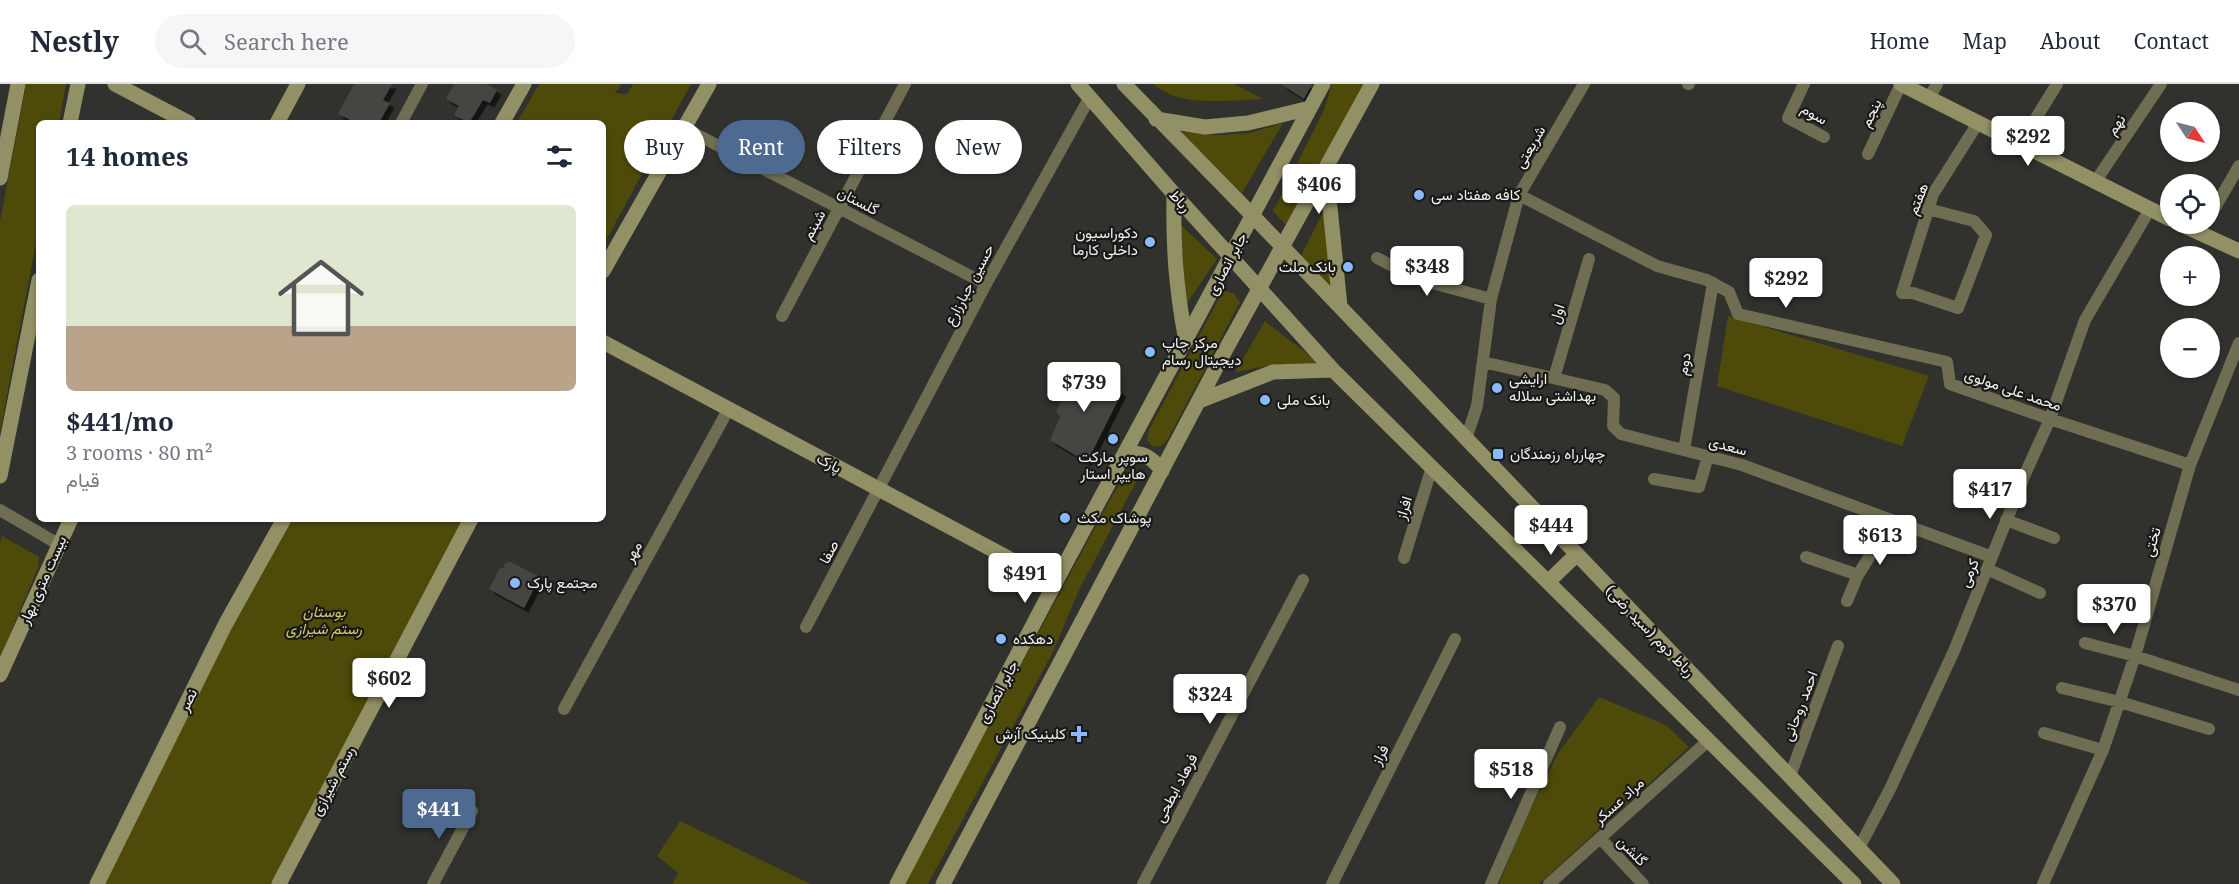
<!DOCTYPE html>
<html lang="en">
<head>
<meta charset="utf-8">
<style>
	body { margin:0; font-family:"Noto Serif",Vazirmatn,serif; background:#f6f6f7; color:#1f2937; height:100vh; display:flex; flex-direction:column; font-size:22px; white-space:nowrap }
	* { box-sizing:border-box; margin:0 }
	p { font-size:20px; color:#747a83 }
	.icon { flex:none; width:33px; height:33px; fill:none; stroke:currentColor; stroke-width:2; stroke-linecap:round; stroke-linejoin:round }
	.map { position:relative; flex:1; overflow:hidden }
	.drawer { position:absolute; left:36px; top:36px; width:570px; height:402px; display:flex; flex-direction:column; background:#fff; border-radius:9px; box-shadow:0 2px 4px #0004 }
	.drawer>* { flex:none }
	.guide { position:absolute; left:624px; top:36px; width:570px; height:54px; display:flex; gap:12px }
	.needle { width:39px; rotate:125deg }
	.controls { position:absolute; left:2160px; top:18px; display:grid; gap:12px }
	.controls a { display:grid; place-items:center; width:60px; height:60px; border-radius:50%; background:#fff; box-shadow:0 2px 4px #0004; font-size:30px }
	.price { position:absolute; translate:-50% -51px; padding:0 14px; border-radius:6px; background:#fff; color:#222; font-size:20px; line-height:39px; filter:drop-shadow(0 2px 3px #0008) }
	.price::after { content:''; position:absolute; left:50%; top:36px; width:18px; height:14px; margin-left:-9px; background:inherit; clip-path:polygon(0 0,100% 0,50% 100%) }
	.price.on { background:#4e6a90; color:#fff }
	ul { padding:0; list-style:none }
	li { display:grid; align-content:center; gap:12px; height:318px; padding:0 30px }
	li+li { border-top:2px solid #e0e1e3 }
	li span { display:grid; place-items:center; height:186px; border-radius:9px; color:#555 }
	li>.icon { margin-inline-start:auto }
	span .icon { width:108px; height:108px; fill:#fffc; stroke-width:1 }
	li b { font-size:26px }
	h2 { display:flex; justify-content:space-between; align-items:center; height:72px; padding:0 30px; font-size:26px }
	.chip { padding:0 21px; border-radius:27px; background:#fff; box-shadow:0 2px 4px #0004; font-size:21px; line-height:54px }
	.chip.on { background:#4e6a90; color:#fff }
	header { display:flex; align-items:center; gap:36px; box-sizing:border-box; height:84px; padding:0 30px; background:#fff; border-bottom:2px solid #e0e1e3 }
	header strong { font-size:28px }
	nav { display:flex; gap:33px; margin-inline-start:auto; font-size:21px }
	.search { width:420px; height:54px; background:#f6f6f7; display:flex; align-items:center; gap:15px; box-sizing:border-box; padding:0 21px; border-radius:33px; color:#747a83; font-size:22px }
	.map>svg:first-child { display:block }
	.green { fill:#4e4a09 }
	.building { fill:#454543; filter:url(#shadow) }
	.lines { fill:none; stroke-linecap:round; stroke-linejoin:round }
	.street { stroke:#6f6e53; stroke-width:12 }
	.secondary { stroke:#929065; stroke-width:15 }
	.poi-dot { fill:#88bafc; stroke:#191917; stroke-width:2 }
	.labels { text-anchor:middle; stroke-width:4.5; stroke-linejoin:round; paint-order:stroke }
	.street-label { font-size:15px; fill:#f1f1f0; stroke:#191917 }
	.poi-label { font-size:15px; fill:#f1f1f0; stroke:#191917; text-anchor:start }
	.park-label { font-size:15px; font-style:italic; fill:#d2cc6b; stroke:#191917 }
</style>
</head>
<body>
<header>
<strong>Nestly</strong>
<div class="search"><svg class="icon" aria-label="search" viewBox="0 0 24 24"><circle cx="10" cy="10" r="6"/><path d="M15 15l6 6"/></svg>Search here</div>
<nav><a>Home</a><a>Map</a><a>About</a><a>Contact</a></nav>
</header>
<div class="map">
<svg width="2239" height="800" viewBox="0 0 2239 800">
	<defs>
		<filter id="shadow"><feDropShadow dx="4.5" dy="4.5" stdDeviation="0" flood-color="#0009"/></filter>
	</defs>
	<rect width="100%" height="100%" fill="#31312e"/>
	<path class="green" d="M26,0H66L59,39H39V143L0,348V137Z
		M539,0H621L618,6L615,7L616,9L627,10L633,0H691L603,162V39H517Z
		M1154,0H1234L1263,15C1232,16 1177,24 1154,0Z
		M1332,0H1364L1287,142L1273,127L1324,26Z
		M1283,39L1242,109L1181,48L1216,51L1250,49Z
		M1324,126L1332,203L1301,172Z
		M1180,140L1217,175L1186,221Z
		M1223,207L1233,209L1240,218L1168,355L1160,363L1152,362L1147,356L1149,346Z
		M1728,232L1929,292L1902,362L1717,302Z
		M1265,237L1319,279L1272,281L1235,288Z
		M1133,385L1138,388L1137,396L1079,506L1053,568L928,800H906L944,711L1015,592L1112,412L1127,388Z
		M284,435H470L279,800H97Z
		M2,452L39,473L38,484L0,574V458Z
		M1599,613L1666,641L1689,663L1539,800H1499L1523,740L1557,671Z
		M680,737L811,800H672L678,789L657,772Z"/>
	<path class="building" d="M354,0H392L383,16L390,19L379,39H347L349,35L338,30Z
		M454,0H486L497,6L490,19L483,16L469,39L454,31L459,22L446,15Z
		M1281,0H1312L1304,15Z
		M1081,283L1122,308L1087,378L1050,356L1060,333L1056,327L1063,314V306L1075,286Z
		M509,477L540,493L524,524L489,505L500,484L502,485L506,478L508,479Z"/>
	<g class="lines">
		<path class="street" d="M1688,0H1689
			M1804,0L1788,34L1824,53
			M1929,14L1937,0
			M401,39L422,0
			M684,44L986,200
			M2020,60L2057,0
			M1868,70L1901,0
			M2095,98L2161,0
			M1519,111L1657,182L1707,196L1729,208L1738,230L1947,278L1950,300L2050,335L2190,381
			M1928,125L1974,137L1986,151L1958,224L1913,209H1902L1933,110L1978,39
			M2210,132L2239,82
			M1377,174L1418,195L1491,215
			M782,232L905,0
			M1483,278L1605,306L1614,314L1613,342L1621,350L1742,381L1992,473
			M1554,294L1589,175
			M1466,355L1477,322L1491,215L1519,111L1584,0
			M1684,366L1713,199
			M1654,395L1699,403L1708,372
			M0,426L58,460
			M2006,436L2054,454
			M1806,473L1858,491
			M1404,474L1432,383
			M1987,485L2040,509
			M1847,517L1858,491L1892,436
			M806,543L986,200L1090,13
			M2085,559L2135,572L2239,606
			M2062,604L2120,618L2209,645
			M564,625L728,326
			M2044,649L2103,666
			M1790,692L1838,562
			M1600,754L1643,800
			M1859,764L1890,705L1954,567L2026,388L2050,335L2085,236L2150,125
			M433,800L472,727
			M1143,800L1303,496
			M1332,800L1455,555
			M1491,800L1560,643
			M1549,800L1709,656
			M2043,800L2103,666L2135,572L2190,381L2239,259"/>
		<path class="secondary" d="M115,0L189,39
			M1078,0L1174,110L1333,286L1854,800
			M1124,0L1253,132L1893,800
			M1901,0L2170,135
			M1156,35L1205,43L1248,39L1310,24
			M70,39L78,0
			M277,39L298,0
			M502,39L524,0
			M1326,84L1340,222
			M0,94L18,0
			M1174,110C1173,163 1176,205 1186,257
			M2180,140L2239,167
			M603,187L709,0
			M603,258L1055,499
			M1199,317L1273,288L1333,286
			M1125,370C1142,367 1152,373 1162,387
			M0,392L39,196
			M1548,498L1577,470
			M0,591L71,435
			M97,800L225,541L284,435
			M279,800L471,435
			M897,800L1055,499L1323,0
			M943,800L1226,265L1372,0"/>
	</g>
	<g class="poi-dot">
		<circle cx="1419" cy="111" r="6"/>
		<circle cx="1150" cy="158" r="6"/>
		<circle cx="1348" cy="183" r="6"/>
		<circle cx="1150" cy="268" r="6"/>
		<circle cx="1497" cy="304" r="6"/>
		<circle cx="1265" cy="316" r="6"/>
		<circle cx="1113" cy="355" r="6"/>
		<rect x="1492" y="364" width="12" height="12" rx="3"/>
		<circle cx="1065" cy="434" r="6"/>
		<circle cx="515" cy="499" r="6"/>
		<circle cx="1001" cy="555" r="6"/>
		<path d="M1076 641h6v6h6v6h-6v6h-6v-6h-6v-6h6z"/>
	</g>
	<g class="labels">
		<g class="street-label">
			<text transform="translate(1871 29) rotate(-64)" y="5">پنجم</text>
			<text transform="translate(1814 30) rotate(30)" y="5">سوم</text>
			<text transform="translate(2116 41) rotate(-56)" y="5">نهم</text>
			<text transform="translate(1530 63) rotate(-60)" y="5">شریعتی</text>
			<text transform="translate(1918 115) rotate(-68)" y="5">هفتم</text>
			<text transform="translate(858 117) rotate(27)" y="5">گلستان</text>
			<text transform="translate(1180 117) rotate(48)" y="5">رباط</text>
			<text transform="translate(814 141) rotate(-61)" y="5">شبنم</text>
			<text transform="translate(1227 180) rotate(-62)" y="5">جابر انصاری</text>
			<text transform="translate(969 201) rotate(-62)" y="5">حسین جبارزارع</text>
			<text transform="translate(1557 230) rotate(-73)" y="5">اول</text>
			<text transform="translate(1684 280) rotate(-80)" y="5">دوم</text>
			<text transform="translate(2013 306) rotate(19)" y="5">محمد علی مولوی</text>
			<text transform="translate(1728 362) rotate(15)" y="5">سعدی</text>
			<text transform="translate(829 379) rotate(28)" y="5">پارک</text>
			<text transform="translate(1404 424) rotate(-73)" y="5">افراز</text>
			<text transform="translate(2152 458) rotate(-74)" y="5">تختی</text>
			<text transform="translate(633 468) rotate(-61)" y="5">مهر</text>
			<text transform="translate(829 468) rotate(-62)" y="5">صفا</text>
			<text transform="translate(1969 489) rotate(-68)" y="5">کرمی</text>
			<text transform="translate(43 496) rotate(-66)" y="5">بیست متری بهار</text>
			<text transform="translate(1650 547) rotate(46)" y="5">رباط دوم (سید رضی)</text>
			<text transform="translate(998 608) rotate(-62)" y="5">جابر انصاری</text>
			<text transform="translate(188 616) rotate(-64)" y="5">نصر</text>
			<text transform="translate(1800 622) rotate(-69)" y="5">احمد روحانی</text>
			<text transform="translate(1380 671) rotate(-63)" y="5">فراز</text>
			<text transform="translate(333 697) rotate(-62)" y="5">رستم شیرازی</text>
			<text transform="translate(1176 704) rotate(-62)" y="5">فرهاد ابطحی</text>
			<text transform="translate(1619 717) rotate(-42)" y="5">مراد عسکر</text>
			<text transform="translate(1632 767) rotate(46)" y="5">گلشن</text>
		</g>
		<g class="poi-label">
			<text x="1431" y="116">کافه هفتاد سی</text>
			<text x="1138" y="154" text-anchor="end">دکوراسیون<tspan x="1138" dy="17">داخلی کارما</tspan></text>
			<text x="1336" y="188" text-anchor="end">بانک ملت</text>
			<text x="1162" y="264">مرکز چاپ<tspan x="1162" dy="17">دیجیتال رسام</tspan></text>
			<text x="1509" y="300">ارایشی<tspan x="1509" dy="17">بهداشتی سلاله</tspan></text>
			<text x="1277" y="321">بانک ملی</text>
			<text x="1510" y="375">چهارراه رزمندگان</text>
			<text x="1113" y="378" text-anchor="middle">سوپر مارکت<tspan x="1113" dy="17">هایپر استار</tspan></text>
			<text x="1077" y="439">پوشاک مکث</text>
			<text x="527" y="504">مجتمع پارک</text>
			<text x="1013" y="560">دهکده</text>
			<text x="1066" y="655" text-anchor="end">کلینیک آرش</text>
		</g>
		<g class="park-label">
			<text x="324" y="533">بوستان<tspan x="324" dy="17">رستم شیرازی</tspan></text>
		</g>
	</g>
</svg>
<div class="controls">
<a><svg class="needle" viewBox="-14 -14 28 28"><path d="M0-13l5 13h-10z" fill="#e53935"/><path d="M0 13l5-13h-10z" fill="#747a83"/></svg></a>
<a><svg class="icon" aria-label="locate" viewBox="0 0 24 24"><circle cx="12" cy="12" r="6"/><path d="M12 2v4M12 18v4M2 12h4M18 12h4"/></svg></a>
<a>+</a>
<a>−</a>
</div>
<b class="price" style="left:2028px;top:83px">$292</b>
<b class="price" style="left:1319px;top:131px">$406</b>
<b class="price" style="left:1427px;top:213px">$348</b>
<b class="price" style="left:1786px;top:225px">$292</b>
<b class="price" style="left:1084px;top:329px">$739</b>
<b class="price" style="left:1990px;top:436px">$417</b>
<b class="price" style="left:1551px;top:472px">$444</b>
<b class="price" style="left:1880px;top:482px">$613</b>
<b class="price" style="left:1025px;top:520px">$491</b>
<b class="price" style="left:2114px;top:551px">$370</b>
<b class="price" style="left:389px;top:625px">$602</b>
<b class="price" style="left:1210px;top:641px">$324</b>
<b class="price" style="left:1511px;top:716px">$518</b>
<b class="price on" style="left:439px;top:756px">$441</b>
<div class="guide">
<a class="chip">Buy</a>
<a class="chip on">Rent</a>
<a class="chip">Filters</a>
<a class="chip">New</a>
</div>
<section class="drawer">
<h2>14 homes<svg class="icon" aria-label="filters" viewBox="0 0 24 24"><path d="M4 7h16M4 17h16"/><circle cx="9" cy="7" r="2"/><circle cx="15" cy="17" r="2"/></svg></h2>
<ul>
<li><span style="background:linear-gradient(#dfe7d0 65%,#b9a48a 0)"><svg class="icon" aria-label="home" viewBox="0 0 24 24"><path d="M3 11l9-7 9 7M6 9v11h12V9"/></svg></span><div><b>$441/mo</b><p>3 rooms · 80 m²</p><p>قیام</p></div></li>
</ul>
</section>
</div>
</body>
</html>
